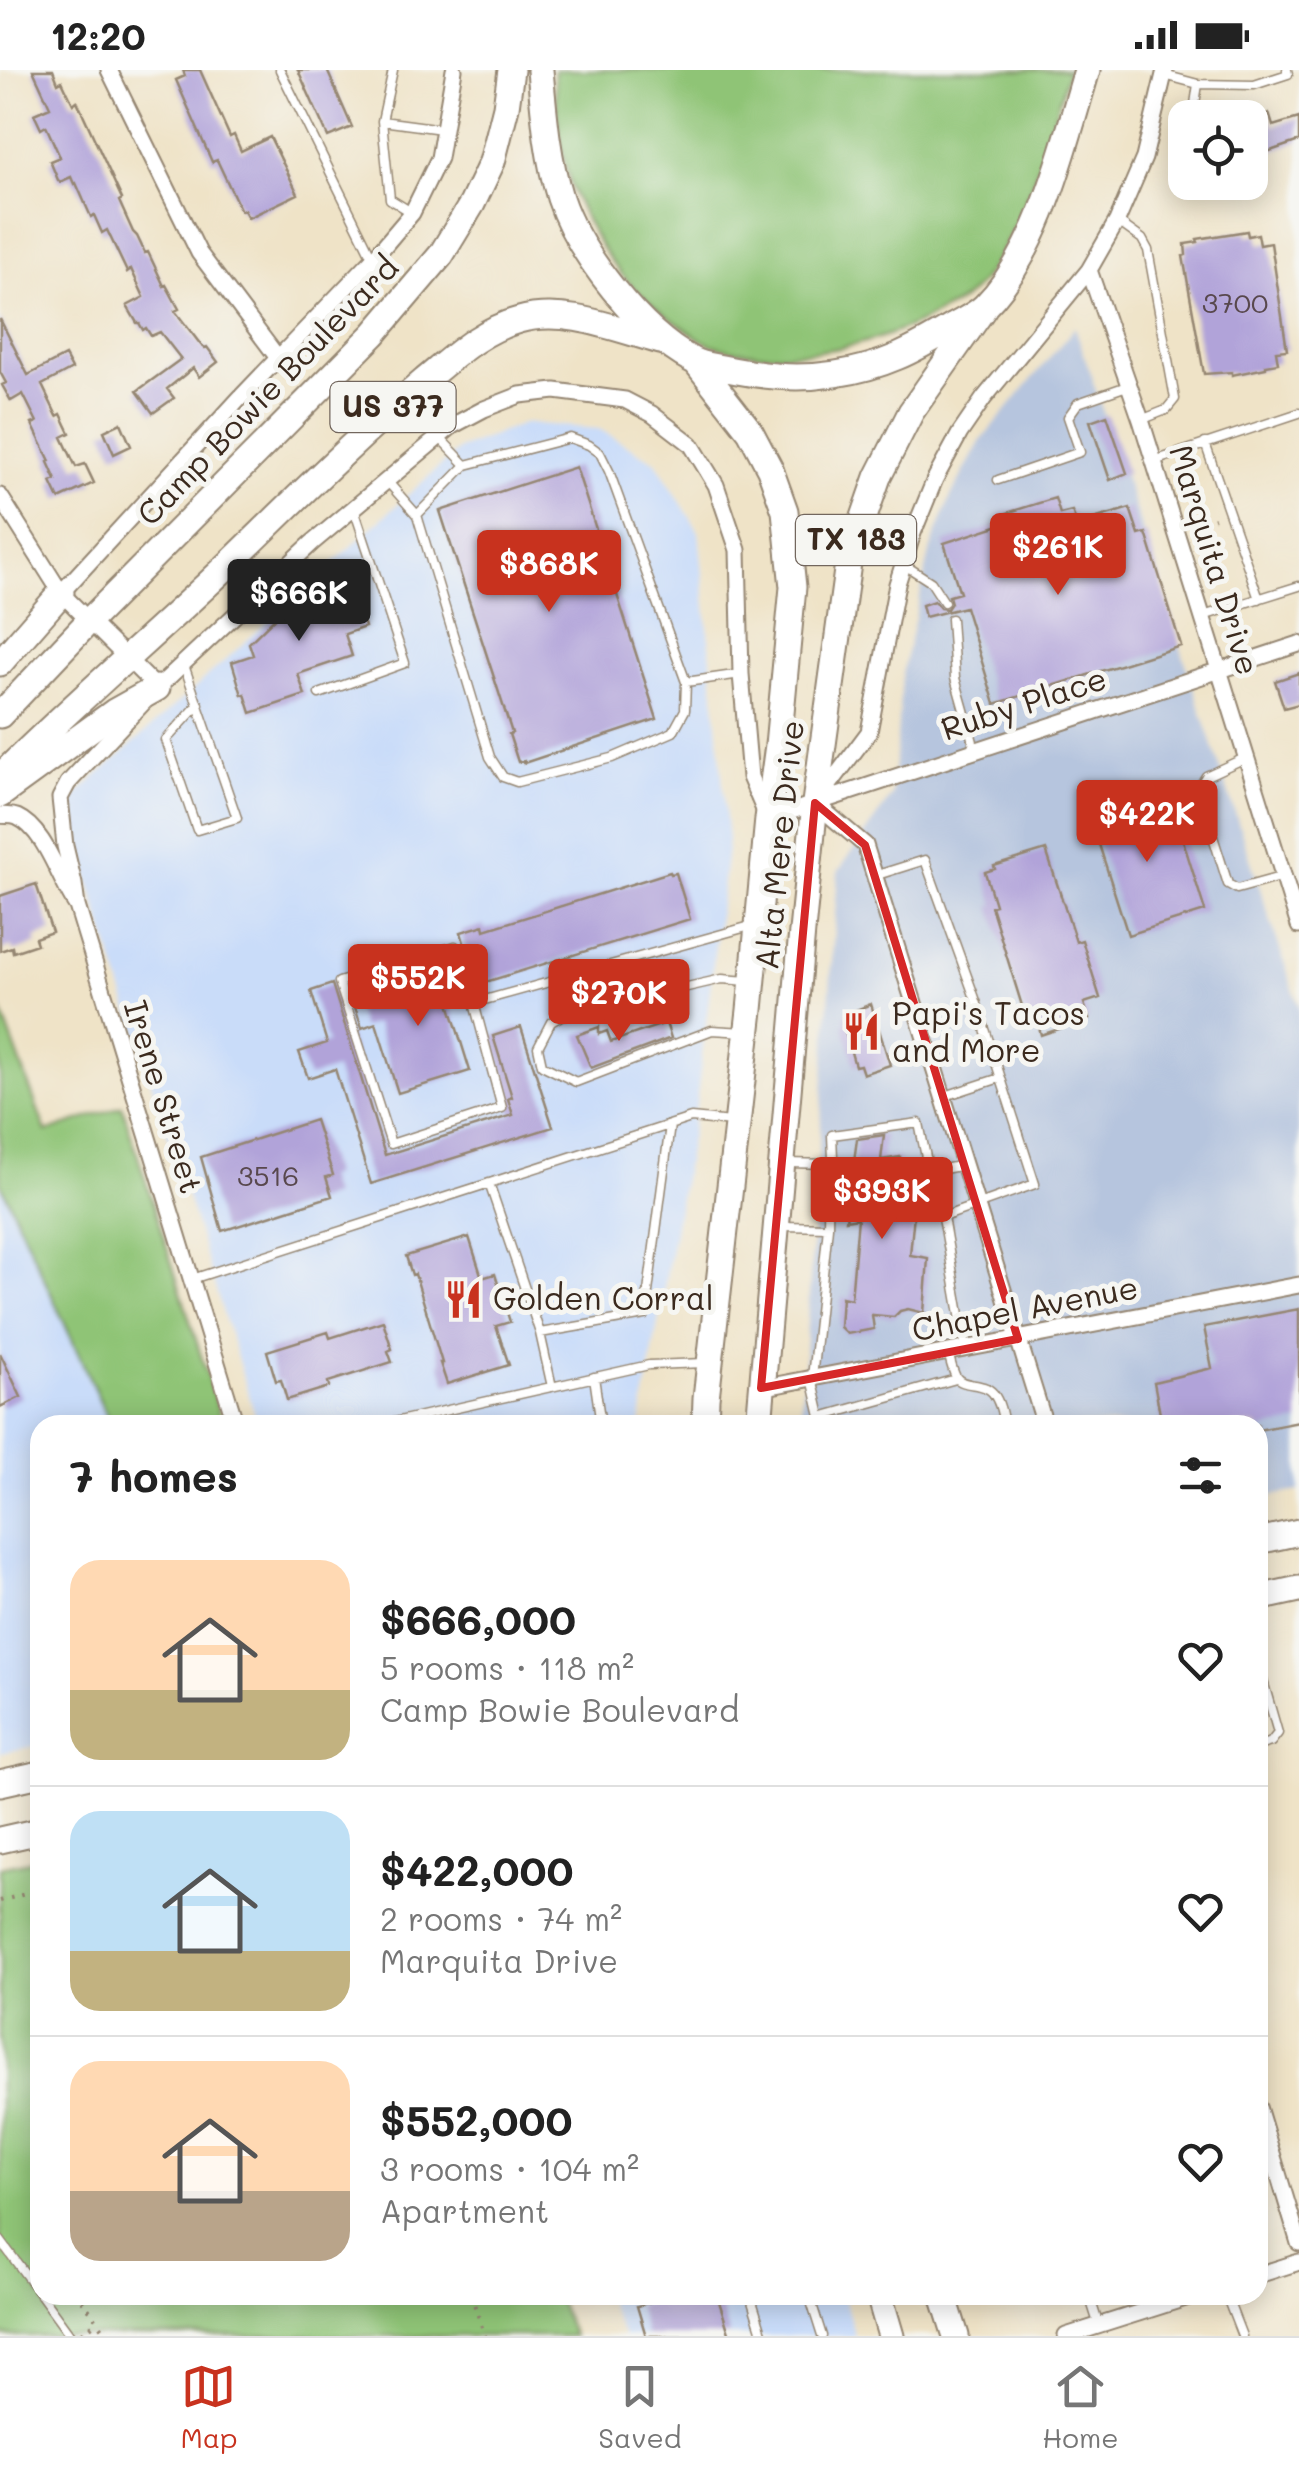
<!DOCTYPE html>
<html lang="en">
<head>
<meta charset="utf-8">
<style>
	body { margin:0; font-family:Mali,sans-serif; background:#f6f6f6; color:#222; height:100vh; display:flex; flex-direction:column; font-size:38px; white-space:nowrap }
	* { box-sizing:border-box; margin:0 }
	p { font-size:32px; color:#767676 }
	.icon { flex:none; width:55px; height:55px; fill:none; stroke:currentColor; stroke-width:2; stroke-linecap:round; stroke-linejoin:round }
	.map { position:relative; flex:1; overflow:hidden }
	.details { position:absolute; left:30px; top:1345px; width:1238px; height:890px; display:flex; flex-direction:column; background:#fff; border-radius:30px; box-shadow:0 5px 25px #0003 }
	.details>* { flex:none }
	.fabs { position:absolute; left:1168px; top:30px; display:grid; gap:20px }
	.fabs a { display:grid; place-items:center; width:100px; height:100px; border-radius:20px; background:#fff; box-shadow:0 5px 25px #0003; font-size:50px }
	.price { position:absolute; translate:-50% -85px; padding:0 22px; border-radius:10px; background:#c8321e; color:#fff; font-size:32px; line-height:65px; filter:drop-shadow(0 2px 5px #0008) }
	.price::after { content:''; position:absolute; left:50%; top:60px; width:30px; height:22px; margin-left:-15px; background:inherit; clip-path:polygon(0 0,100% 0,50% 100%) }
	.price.selected { background:#222; color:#fff }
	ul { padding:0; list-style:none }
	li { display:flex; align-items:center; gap:30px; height:250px; padding:0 40px }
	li+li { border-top:2px solid #e0e0e0 }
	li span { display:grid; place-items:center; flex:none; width:280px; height:200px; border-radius:30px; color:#555 }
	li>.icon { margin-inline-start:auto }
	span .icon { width:120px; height:120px; fill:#fffc; stroke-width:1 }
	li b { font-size:42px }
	h2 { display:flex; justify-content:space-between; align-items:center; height:120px; padding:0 40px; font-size:42px }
	.status { display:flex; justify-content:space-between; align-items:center; height:70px; padding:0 50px; background:#fff; direction:ltr }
	.status svg { height:28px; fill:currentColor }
	.tabs { display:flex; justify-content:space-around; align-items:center; height:140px; border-top:2px solid #e0e0e0; background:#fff; font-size:28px; color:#767676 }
	.tabs a { display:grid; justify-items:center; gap:5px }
	.tabs .selected { color:#c8321e }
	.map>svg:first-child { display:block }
	.built { fill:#c9dcf9 }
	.industrial { fill:#b6c5de }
	.green { fill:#8fc476; stroke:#65774a; stroke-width:2.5 }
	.building { fill:#b1a3d9 }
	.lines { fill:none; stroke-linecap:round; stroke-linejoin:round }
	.service-casing { stroke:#958672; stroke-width:11 }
	.minor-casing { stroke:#958672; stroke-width:19 }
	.primary-casing { stroke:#958672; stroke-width:29 }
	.path { stroke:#958672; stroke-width:4; stroke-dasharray:2.5 8; stroke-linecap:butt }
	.service { stroke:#fff; stroke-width:8 }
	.minor { stroke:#fff; stroke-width:15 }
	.primary { stroke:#fff; stroke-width:25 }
	.marked { fill:none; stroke:#d62828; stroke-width:8; stroke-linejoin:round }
	.labels { text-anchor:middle; stroke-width:10; stroke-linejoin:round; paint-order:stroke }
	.number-label { font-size:28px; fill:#58484d }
	.shield { fill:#f6f6f2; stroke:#73675e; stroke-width:2.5 }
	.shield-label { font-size:30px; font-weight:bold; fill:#3b2a1e }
	.street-label { font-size:32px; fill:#3b2a1e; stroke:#f6f6f2 }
	.poi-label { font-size:32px; fill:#3b2a1e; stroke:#f6f6f2; text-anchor:start }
</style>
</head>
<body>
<div class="status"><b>12:20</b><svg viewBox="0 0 49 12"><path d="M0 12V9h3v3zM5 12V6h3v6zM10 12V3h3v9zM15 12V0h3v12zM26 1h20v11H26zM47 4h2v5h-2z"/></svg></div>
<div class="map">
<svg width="1299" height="2266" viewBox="0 0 1299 2266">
	<rect width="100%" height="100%" fill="#f6f6f2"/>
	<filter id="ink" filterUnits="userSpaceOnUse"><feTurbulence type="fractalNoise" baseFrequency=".01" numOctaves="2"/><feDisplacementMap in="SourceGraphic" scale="20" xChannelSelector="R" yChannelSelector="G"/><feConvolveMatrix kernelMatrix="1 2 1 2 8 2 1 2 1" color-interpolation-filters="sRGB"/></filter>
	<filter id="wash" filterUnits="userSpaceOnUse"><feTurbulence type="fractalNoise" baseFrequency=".0048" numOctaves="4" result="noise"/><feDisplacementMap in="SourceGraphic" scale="40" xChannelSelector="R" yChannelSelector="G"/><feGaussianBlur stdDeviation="2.25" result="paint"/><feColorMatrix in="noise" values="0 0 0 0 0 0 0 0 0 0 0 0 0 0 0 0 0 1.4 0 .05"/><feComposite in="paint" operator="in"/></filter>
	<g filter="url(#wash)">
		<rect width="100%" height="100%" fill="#efe3c7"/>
		<path class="built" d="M525,353L599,359L656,392L699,462L728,770L696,1035L640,1355H258L65,735L459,379Z
			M0,1112L111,1355H40V1675L0,1683Z
			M605,2225H843L855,2266H623Z"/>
		<path class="industrial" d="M1075,257L1299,937V1421L1258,1428V1355H800L838,802L892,725L902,604L931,478L951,426L980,372Z"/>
		<path class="green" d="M554,0H1068C1050,63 1017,184 966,227C959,234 948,238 940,242C908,259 876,271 840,278C799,285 752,288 712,275C702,272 694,265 686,259C632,224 600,186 575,127C559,87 557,42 554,0Z
			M0,937L46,1062L122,1036L223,1355H111L0,1112Z
			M40,1789V2225H556L573,2266H0V1797Z"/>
		<g id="blocks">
			<path class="building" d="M33,0H53L58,13L62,11L73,34L77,31L122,129L119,131L133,162L137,166L145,183L148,182L164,216L166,215L179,239L175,241L201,275L205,278L207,277L218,292L199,307L193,298L167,319L174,328L153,343L137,321L181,289L160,262L151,266L146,258L143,260L139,253H137L127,236L144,227L131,199L127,202L107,160L102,163L94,145L91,147L76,113L74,114L71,107L60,112L58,110L50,91L60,87L46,56L41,59L34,44L50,37Z
				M183,0H200L230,67L234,65L241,81L270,67L298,124L248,148L244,140L241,141L217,90L212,92L176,10L185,6Z
				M298,0H327L352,57L328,67Z
				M1269,43L1273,56L1299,48V71L1250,88V49Z
				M1247,161L1248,166L1258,164L1260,175L1271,173L1287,280L1276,281L1278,293L1266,295V298L1232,305V302L1204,304L1183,186L1186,185L1185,174L1198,172L1197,169Z
				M0,249L28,305L65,286L72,299L42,315L57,346L61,344L70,363L62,367L76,397L85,394L94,413L59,429L51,412L56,410L48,392L50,391L32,354L37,352L23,324L11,331L2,315L6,313L0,302Z
				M1107,345L1127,403L1110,410L1090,351Z
				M121,353L131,376L114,384L104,361Z
				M576,397L657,649L524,693V691L518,692L509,664L512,663L440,441Z
				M1055,428L1060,444L1072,441L1077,454L1130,438L1139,465L1146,463L1181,576L995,634L965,537L925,547L922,535L934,531L940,538L947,539L951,533L949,526L960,523L944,473L1003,454L1000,445Z
				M349,506L365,557L345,564L352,586L298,604L305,625L251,643L245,624L242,625L232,592L253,585L249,573L294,529L298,533L319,514Z
				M1299,603V634L1284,638L1275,611Z
				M1150,722L1157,745L1160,744L1163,753L1176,748L1205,841L1128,865L1096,765L1104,762L1097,739Z
				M1046,780L1076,872L1082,870L1100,928L1084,933L1089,949L1041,965L1038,953L1028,955L991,836L995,835L985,802L995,799L994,796Z
				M670,802L671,804L676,803L690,849L476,915L461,862L484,855L485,860Z
				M36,814L52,862L35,868L37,874L13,882L12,877L0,881V826Z
				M454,896L462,920L458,921L460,927L448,930L470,1001L398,1023L376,953L362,958L354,934L372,929L371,923Z
				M332,914L385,1085L513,1045L508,1029L512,1027L493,966L521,957L553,1057L371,1114L335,999L308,1008L299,982L327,973L311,921Z
				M871,934L890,995L863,1004L860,995L855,996L843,954L846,953L844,945Z
				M666,953L671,968L591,998L577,965L599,957V964L607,961L611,972Z
				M315,1050L333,1105L326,1107L332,1126L222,1161L201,1087Z
				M884,1065L881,1090L900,1087L896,1118L917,1113L910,1185L928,1188L924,1243L908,1239L900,1241L894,1247L872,1245L874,1259L847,1264L840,1257L842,1227L851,1229L858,1148L846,1150L857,1069Z
				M469,1167L482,1208L495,1204L510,1252L496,1256L509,1295L447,1314L440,1293H442L415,1204L412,1205L406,1186Z
				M1299,1239V1352L1258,1360V1355H1162L1154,1312L1212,1298L1204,1257Z
				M383,1251L392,1279L388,1281L392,1292L328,1312L329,1317L287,1330L281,1310L276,1311L267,1281L328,1262L330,1268Z
				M0,1283L21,1327L0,1337Z
				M673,2225H717L730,2266H646L637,2236Z"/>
		</g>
	</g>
	<g filter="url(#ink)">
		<use href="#blocks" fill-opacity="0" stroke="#958672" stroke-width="2.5"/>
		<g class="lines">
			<defs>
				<path id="service" d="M280,0L373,189
					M393,0L382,51L390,129L411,142
					M1164,5L1198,14L1254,15L1288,4L1287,0
					M1193,48L1198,14
					M382,51L442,59
					M1117,151L1142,169L1148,180L1175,329L1166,340L1141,350
					M439,367L466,395L570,368L589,375L600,383L609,401L686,612L741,604
					M1205,373L1259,529
					M1154,391L1299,343
					M998,410L1080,382L1068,347L1078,333L1130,315
					M387,411L417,445L490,687L503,707L517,712L612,688L673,662L685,640L686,612
					M417,445L466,395
					M903,494L931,512L944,532
					M1203,546L1299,516
					M951,549L955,608L975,679
					M184,595L237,748L197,760L166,670L199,634
					M319,624L405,593L354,439
					M1247,687L1206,706L1198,719L1228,814L1237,819L1284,806
					M874,806L925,790L976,931L1035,1114L943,1147L966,1279
					M474,933L502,1038L391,1074L339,912L455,876L474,933L754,855
					M745,962L712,960L576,1012L542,995L538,977L551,952L561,946L722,909L748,911
					M945,1026L1000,1008
					M788,1093L829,1094L833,1088L832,1065L919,1053L929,1102L964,1095
					M489,1113L540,1263L645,1245L670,1055
					M783,1156L828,1157L812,1308L823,1355
					M828,1157L829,1094
					M192,1209L691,1048L732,1052
					M540,1263L552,1317
					M948,1282C950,1289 952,1300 956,1307C963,1318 983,1311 993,1323C1000,1332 1002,1344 1004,1355
					M594,1307L601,1355
					M821,1347L956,1309
					M381,1355L649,1295L706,1293
					M1258,1593L1278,1663L1271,1672L1258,1676
					M0,2170L40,2224
					M41,2225L71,2266
					M750,2225L763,2266
					M809,2225L822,2266
					M1089,2225L1099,2256
					M1226,2225L1242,2266"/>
				<path id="minor" d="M109,0L199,183L278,288
					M1089,200L1141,350L1299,856
					M0,426L61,523L157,618
					M61,523L240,328L373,189L412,143L439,88L454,0
					M821,726L869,662L897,514L913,463L935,409L960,363L984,328L1089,200L1117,151L1144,88L1165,0
					M815,733L865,775L1045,1355
					M0,745C6,746 11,745 17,747C46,760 59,811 77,836L236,1355
					M77,836L74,814L65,776L60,728L68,713L157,618L312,473L452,356L484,339L520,325L555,321L625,330L652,344L691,374L716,415L738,480L741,604L750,707L768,749L1299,574
					M761,1318L1299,1215
					M1258,2037L1299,2173
					M1258,2205L1299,2192
					M1066,2266L1195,2225"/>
				<path id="primary" d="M540,0C544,43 547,86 560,128C578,183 641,263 692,290C701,295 712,296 722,298C760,306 796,310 835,304C883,297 913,281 954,256C964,250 977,244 985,236C1041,180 1065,73 1087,0
					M696,292L750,361L770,399L785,441L793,517L778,675L768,749L750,940L706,1328L705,1355
					M0,593L61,523
					M0,645L89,551L374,264L441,185L472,134L492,92L506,37L511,0
					M0,707C74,633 154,566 229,494C293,432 356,369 424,311C453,287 481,260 519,250C565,237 616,259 660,271
					M0,725L114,642L157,618
					M759,1355L802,861L815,733L848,493L878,407L911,342L984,238
					M1258,1471L1299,1462
					M1258,1528L1299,1519
					M0,1713L40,1704
					M0,1770L40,1761
					M879,2225L891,2266
					M943,2225L956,2266"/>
			</defs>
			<use href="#service" class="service-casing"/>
			<use href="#minor" class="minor-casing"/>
			<use href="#primary" class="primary-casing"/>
			<path class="path" d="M1194,455L1215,448
				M0,1831L40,1820
				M471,2225L485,2266
				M82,2230L109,2266
				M82,2263L98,2251"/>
			<use href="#service" class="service"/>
			<use href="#minor" class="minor"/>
			<use href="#primary" class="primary"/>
		</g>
	</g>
	<path class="marked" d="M815,733L865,775L1018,1269L761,1318Z"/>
	<defs>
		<symbol id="restaurant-bare" viewBox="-9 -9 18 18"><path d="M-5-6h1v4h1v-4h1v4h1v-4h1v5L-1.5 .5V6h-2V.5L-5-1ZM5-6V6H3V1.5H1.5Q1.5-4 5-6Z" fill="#c8321e" stroke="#f6f6f2" stroke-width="2.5" paint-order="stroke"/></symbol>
	</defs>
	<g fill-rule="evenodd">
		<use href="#restaurant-bare" x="834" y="934" width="55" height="55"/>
		<use href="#restaurant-bare" x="436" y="1202" width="55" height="55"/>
	</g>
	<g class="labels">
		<g class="number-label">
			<text x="1235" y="243">3700</text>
			<text x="268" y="1116">3516</text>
		</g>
		<g class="shield">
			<rect x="330.5" y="312" width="125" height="50" rx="8"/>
			<rect x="796" y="445" width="120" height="50" rx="8"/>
		</g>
		<g class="shield-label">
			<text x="393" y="347">US 377</text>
			<text x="856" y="480">TX 183</text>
		</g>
		<g class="street-label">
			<text transform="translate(268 321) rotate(-46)" y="11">Camp Bowie Boulevard</text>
			<text transform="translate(1214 490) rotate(73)" y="11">Marquita Drive</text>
			<text transform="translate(1024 634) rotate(-18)" y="11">Ruby Place</text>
			<text transform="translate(780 775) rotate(-84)" y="11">Alta Mere Drive</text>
			<text transform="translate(163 1027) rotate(73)" y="11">Irene Street</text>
			<text transform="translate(1025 1239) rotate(-11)" y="11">Chapel Avenue</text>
		</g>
		<g class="poi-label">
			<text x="892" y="955">Papi's Tacos<tspan x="892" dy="37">and More</tspan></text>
			<text x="493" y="1240">Golden Corral</text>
		</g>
	</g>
</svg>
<div class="fabs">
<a><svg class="icon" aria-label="locate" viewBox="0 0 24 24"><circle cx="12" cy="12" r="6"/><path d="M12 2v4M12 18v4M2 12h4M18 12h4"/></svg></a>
</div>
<b class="price" style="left:1058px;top:528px">$261K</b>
<b class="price" style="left:549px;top:545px">$868K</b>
<b class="price selected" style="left:299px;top:574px">$666K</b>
<b class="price" style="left:1147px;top:795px">$422K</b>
<b class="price" style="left:418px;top:959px">$552K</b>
<b class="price" style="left:619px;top:974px">$270K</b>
<b class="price" style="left:882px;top:1172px">$393K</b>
<section class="details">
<h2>7 homes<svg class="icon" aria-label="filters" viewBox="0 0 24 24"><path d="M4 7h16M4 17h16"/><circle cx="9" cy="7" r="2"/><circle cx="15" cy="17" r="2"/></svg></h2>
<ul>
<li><span style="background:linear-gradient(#ffd9b3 65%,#c2b280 0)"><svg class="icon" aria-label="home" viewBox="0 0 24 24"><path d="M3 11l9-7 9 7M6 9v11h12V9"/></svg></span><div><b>$666,000</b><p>5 rooms · 118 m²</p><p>Camp Bowie Boulevard</p></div><svg class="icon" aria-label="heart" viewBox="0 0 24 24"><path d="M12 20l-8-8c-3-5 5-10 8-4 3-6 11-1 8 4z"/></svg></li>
<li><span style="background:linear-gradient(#bfe0f5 70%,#c2b280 0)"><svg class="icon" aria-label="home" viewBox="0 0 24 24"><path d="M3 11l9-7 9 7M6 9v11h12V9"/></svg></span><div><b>$422,000</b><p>2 rooms · 74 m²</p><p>Marquita Drive</p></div><svg class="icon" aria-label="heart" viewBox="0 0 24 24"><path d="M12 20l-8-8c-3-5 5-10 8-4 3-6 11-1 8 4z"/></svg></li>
<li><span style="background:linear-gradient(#ffd9b3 65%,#b9a48a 0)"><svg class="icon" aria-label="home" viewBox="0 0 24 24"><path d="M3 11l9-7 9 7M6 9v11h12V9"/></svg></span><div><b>$552,000</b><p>3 rooms · 104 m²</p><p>Apartment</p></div><svg class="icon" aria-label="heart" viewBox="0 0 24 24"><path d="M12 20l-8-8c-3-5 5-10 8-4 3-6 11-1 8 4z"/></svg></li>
</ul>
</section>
</div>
<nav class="tabs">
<a class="selected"><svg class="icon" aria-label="map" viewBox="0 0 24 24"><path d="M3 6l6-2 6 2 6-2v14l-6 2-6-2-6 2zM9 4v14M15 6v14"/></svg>Map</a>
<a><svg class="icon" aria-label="saved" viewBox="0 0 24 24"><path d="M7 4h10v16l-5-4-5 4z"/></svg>Saved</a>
<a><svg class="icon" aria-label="home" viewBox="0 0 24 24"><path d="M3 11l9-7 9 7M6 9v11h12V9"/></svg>Home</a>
</nav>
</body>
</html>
